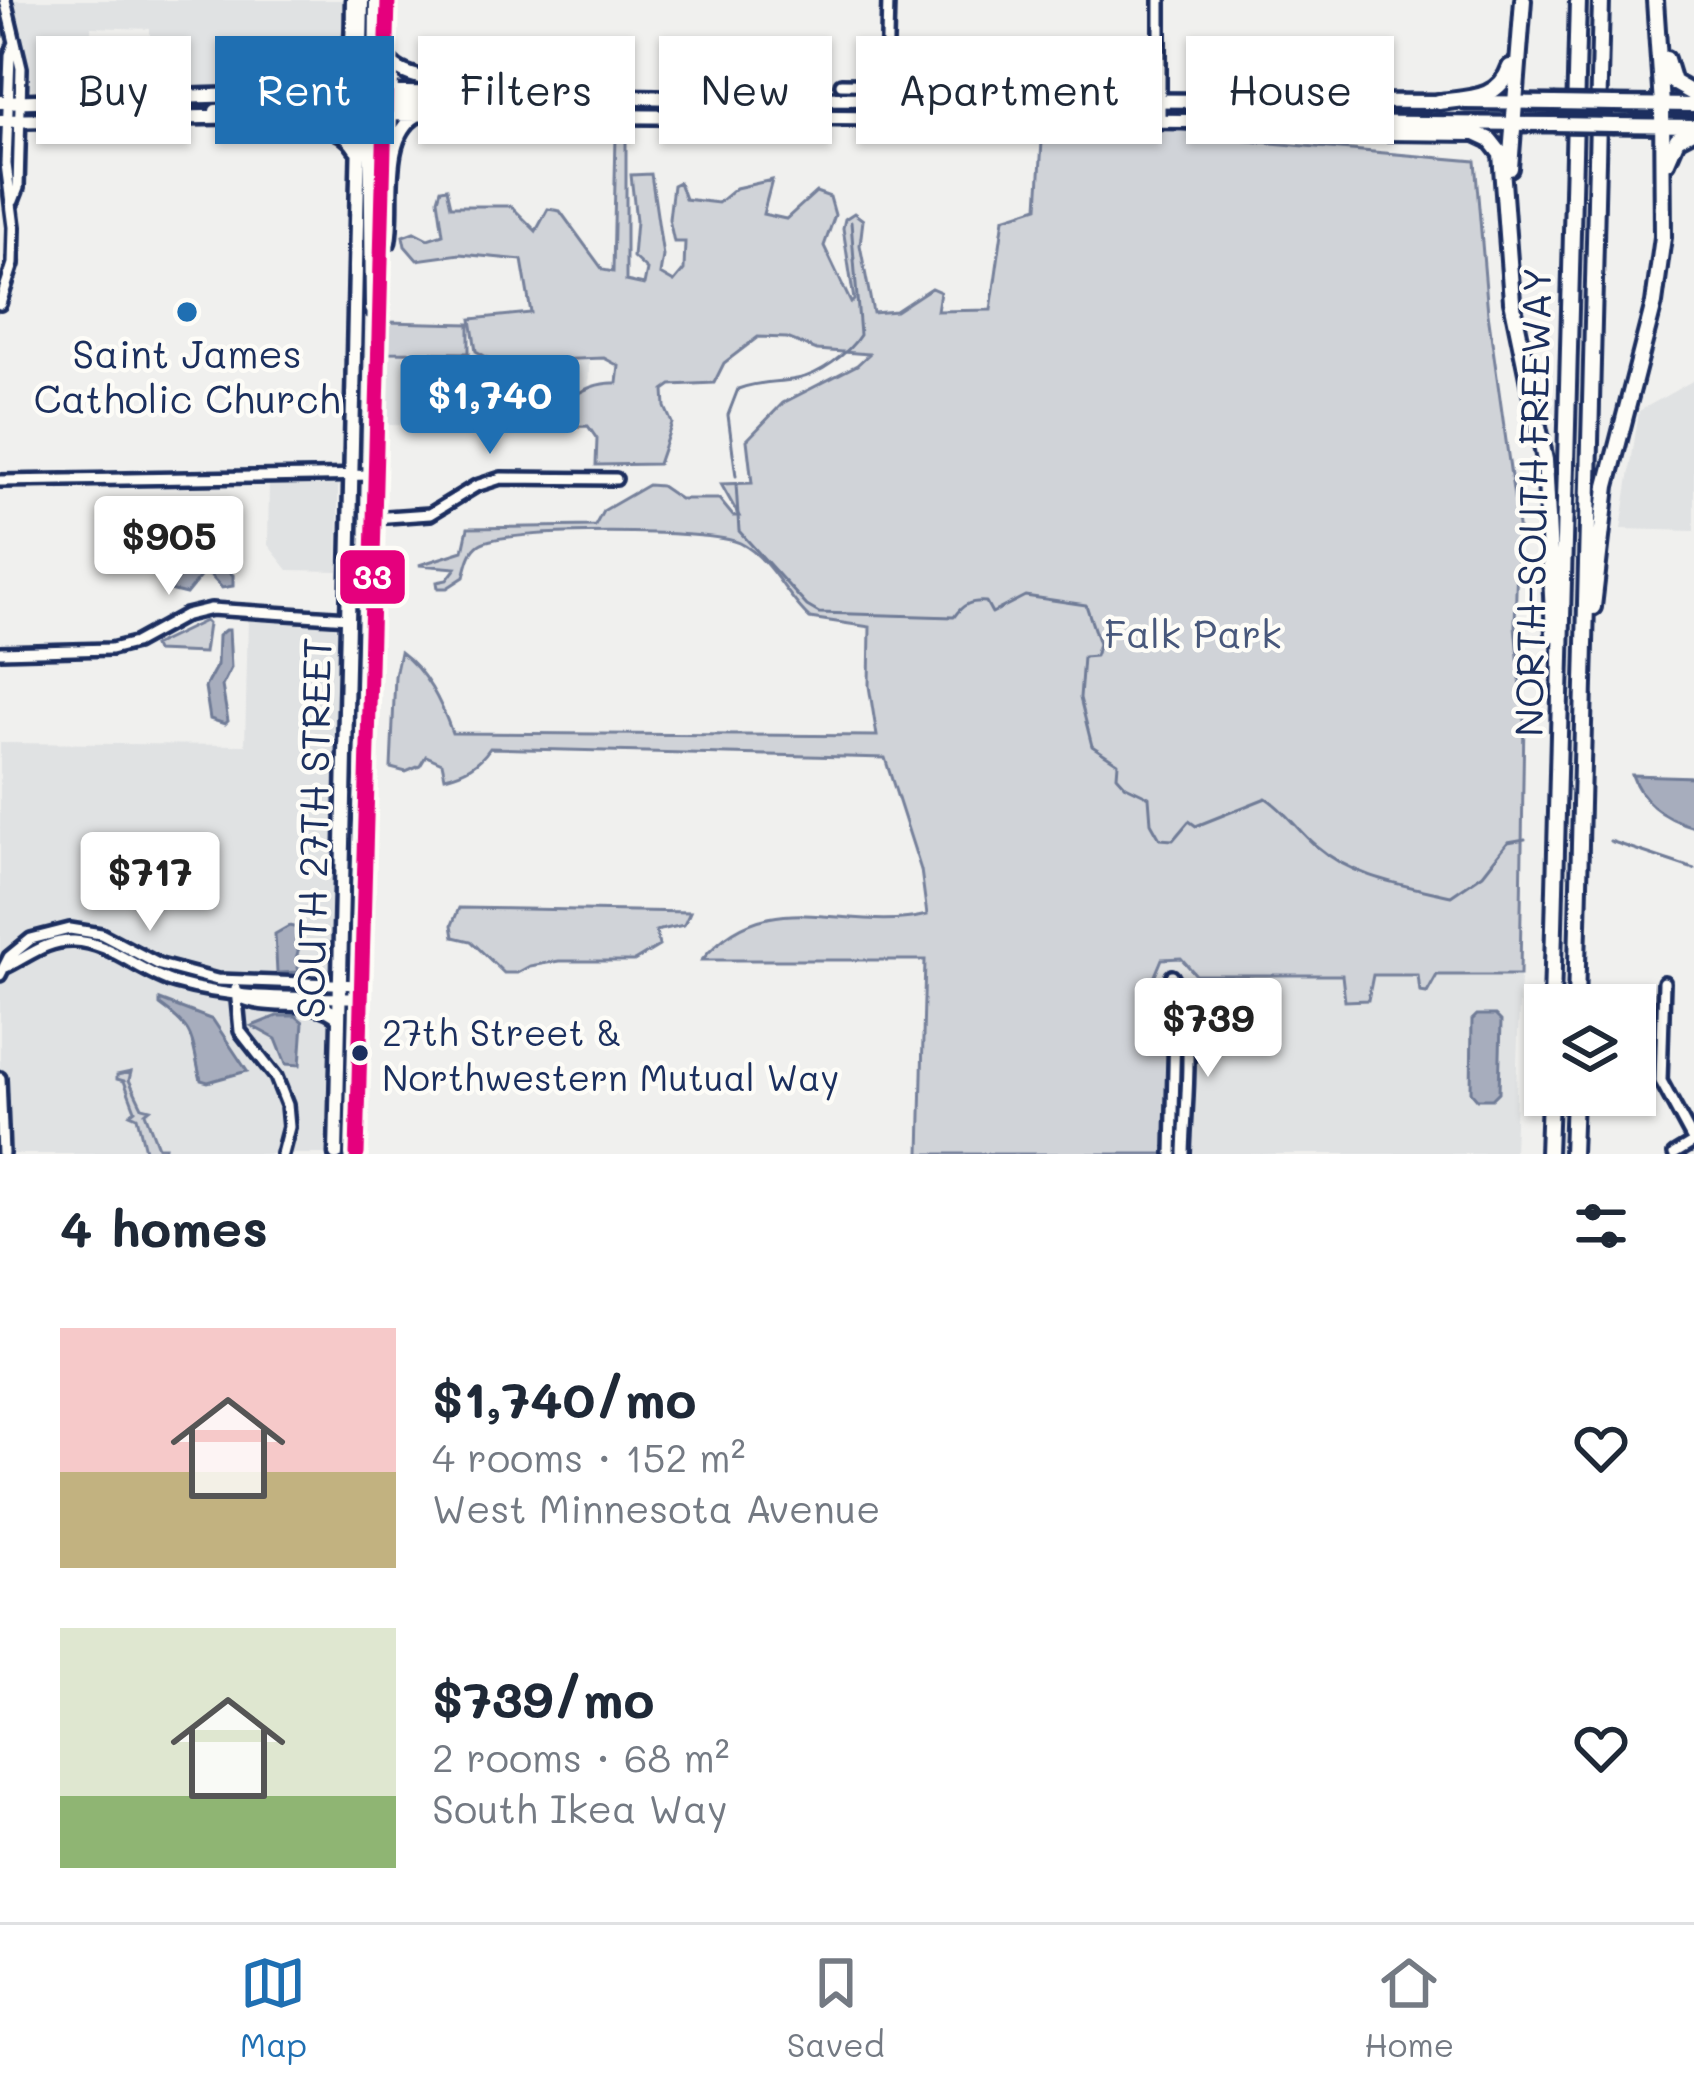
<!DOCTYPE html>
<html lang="en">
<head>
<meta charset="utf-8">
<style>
	body { margin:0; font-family:Mali,sans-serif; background:#f2f2f3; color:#1f2937; height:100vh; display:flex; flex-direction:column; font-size:45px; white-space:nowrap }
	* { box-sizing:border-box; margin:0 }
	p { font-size:39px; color:#747a83 }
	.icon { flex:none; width:66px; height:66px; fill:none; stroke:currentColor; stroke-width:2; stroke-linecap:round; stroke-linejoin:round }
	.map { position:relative; height:1154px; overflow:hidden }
	.drawer { display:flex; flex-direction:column; background:#fff; flex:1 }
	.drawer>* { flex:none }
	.guide { position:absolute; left:36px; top:36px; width:1623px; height:108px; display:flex; gap:24px }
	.buttons { position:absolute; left:1524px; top:984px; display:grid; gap:24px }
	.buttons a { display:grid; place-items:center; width:132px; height:132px; border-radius:0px; background:#fff; box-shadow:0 3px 9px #0004; font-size:60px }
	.price { position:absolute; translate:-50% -102px; padding:0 27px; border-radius:12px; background:#fff; color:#222; font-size:39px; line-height:78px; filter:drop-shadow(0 3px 6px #0008) }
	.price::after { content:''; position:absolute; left:50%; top:72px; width:36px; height:27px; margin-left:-18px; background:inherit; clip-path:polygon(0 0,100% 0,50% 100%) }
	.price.on { background:#1f6fb2; color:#fff }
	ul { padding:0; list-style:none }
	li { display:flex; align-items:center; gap:36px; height:300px; padding:0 60px }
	li span { display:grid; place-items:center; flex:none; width:336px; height:240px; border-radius:0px; color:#555 }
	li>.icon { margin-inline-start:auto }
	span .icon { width:144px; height:144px; fill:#fffc; stroke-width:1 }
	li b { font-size:51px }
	h2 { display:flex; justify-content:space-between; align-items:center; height:144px; padding:0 60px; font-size:51px }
	.pill { padding:0 42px; border-radius:0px; background:#fff; box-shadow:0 3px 9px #0004; font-size:42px; line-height:108px }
	.pill.on { background:#1f6fb2; color:#fff }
	.tabs { display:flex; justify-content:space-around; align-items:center; height:168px; border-top:3px solid #e0e1e3; background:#fff; font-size:33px; color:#747a83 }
	.tabs a { display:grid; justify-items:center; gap:6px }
	.tabs .on { color:#1f6fb2 }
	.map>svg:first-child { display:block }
	.built { fill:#e0e2e3 }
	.green { fill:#d0d3d8; stroke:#76819b; stroke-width:3 }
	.water { fill:#a7adbd; stroke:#6f7b97; stroke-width:3 }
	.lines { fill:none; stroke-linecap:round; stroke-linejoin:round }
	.stream { stroke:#6f7b97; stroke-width:3 }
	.minor-casing { stroke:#1b2f5e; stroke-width:18 }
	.major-casing { stroke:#1b2f5e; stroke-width:21 }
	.highway-casing { stroke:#1b2f5e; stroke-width:22 }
	.minor { stroke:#fdfcf7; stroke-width:9 }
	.major { stroke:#fdfcf7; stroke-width:12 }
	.highway { stroke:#fdfcf7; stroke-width:14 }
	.major-bridge-casing { stroke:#1b2f5e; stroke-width:21; stroke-linecap:butt }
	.major-bridge { stroke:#fdfcf7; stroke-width:12 }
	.bus-1-casing { stroke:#fdfcf7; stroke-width:24 }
	.bus-1 { stroke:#e5007d; stroke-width:15 }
	.poi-dot { fill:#1f6fb2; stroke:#fdfcf7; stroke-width:4.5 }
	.bus-dot { fill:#1b2f5e; stroke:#fdfcf7; stroke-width:4.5 }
	.labels { text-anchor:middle; stroke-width:9; stroke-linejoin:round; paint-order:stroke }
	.bus-label { font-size:36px; fill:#1b2f5e; stroke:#fdfcf7; text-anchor:start }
	.poi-label { font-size:39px; fill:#1b2f5e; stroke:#fdfcf7 }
	.street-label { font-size:39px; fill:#1b2f5e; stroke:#fdfcf7 }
	.park-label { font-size:39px; fill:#48587c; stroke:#fdfcf7 }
	.line-badge { stroke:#fdfcf7; stroke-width:4.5 }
	.badge-label { font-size:33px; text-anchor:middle; font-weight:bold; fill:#fff }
</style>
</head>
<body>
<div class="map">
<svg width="1694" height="1154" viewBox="0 0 1694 1154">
	<rect width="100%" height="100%" fill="#f0f0ee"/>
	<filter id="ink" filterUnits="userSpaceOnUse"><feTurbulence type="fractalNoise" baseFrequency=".00833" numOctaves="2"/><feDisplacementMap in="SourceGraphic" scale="24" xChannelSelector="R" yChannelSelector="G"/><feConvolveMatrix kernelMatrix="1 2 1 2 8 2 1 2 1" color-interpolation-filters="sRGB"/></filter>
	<g filter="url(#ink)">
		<path class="built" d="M11,0H350L347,55L331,84L150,90V29L91,27L92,92L37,93L26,86Z
			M384,352L589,354L588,426L382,425Z
			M1694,380V531L1621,529L1639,411Z
			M269,480L338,483V571L288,570L268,545Z
			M248,617L329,621L337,629L339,694L332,842L329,1154H0V743L245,745Z
			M1170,957L1188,962L1197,975H1520L1514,1154H1166L1170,998L1157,986L1154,978L1158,964Z"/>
		<path class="green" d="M1043,125L1174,128L1237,140L1475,161L1488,313L1518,526L1515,626L1524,718L1520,975H1437L1427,993L1420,992L1418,975H1373L1368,1000L1345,1001L1342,975H1196L1181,958L1162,959L1154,978L1157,986L1170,997L1166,1154H920L925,960H702C769,880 846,935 927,915L921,870L885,758L490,748C478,765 465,772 445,777L442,763L426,756L420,766L406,772L391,768L395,676L400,652C426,671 441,702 452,733L877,736L869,686L870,627L810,618C785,596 772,559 740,543C711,529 507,528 480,544C469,551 467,566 464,577L447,588H438L437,582L447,580L456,568L419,565L463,551L468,528L595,526L603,511L648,485L661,486L680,499H719L733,516H739L721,484L752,483L747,440L783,403L857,365L869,354L817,350L787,338L758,337L724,363L714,383L671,385L664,390L665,407L672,423L658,464L596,465L597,439L588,426L484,427C504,418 521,415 542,410C569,403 586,381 617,383L619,366L604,358L495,362L476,351L471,319L531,313L522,260L460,254L417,260L405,246L403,236L414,232L428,239L443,234L438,199L441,189L447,188L451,206H511L536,231L548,209L560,211L603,270L613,272L616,136L621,130L626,136V281L644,285L647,270L633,257L636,221L631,175L651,174L663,256L660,274L674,282L684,270L685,242H674L669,219L673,185L679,182L685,199L718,203L736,188L772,180L763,214L786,219L816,192L830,197L835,215L824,246L851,303L854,300L843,228L845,219L854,213L863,220L860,245L873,313L896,311L931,288L940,292L937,311L991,310L1004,218L1038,207Z
			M386,322L469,324V353L385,352Z
			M205,621L208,624L204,653L155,651L153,646Z
			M459,908L690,912L684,925L656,931L659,946L634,961H559L530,966L517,973H504L471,941L454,937L452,925Z
			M131,1072L129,1080L142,1107L150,1109L145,1113L158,1147H165L164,1152L139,1154L145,1150L137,1117L130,1114L135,1110L124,1081L117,1079V1075Z"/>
		<path class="water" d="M199,561H213L233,575V586L222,588L211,576L203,573L186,594L170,590L168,568L185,569Z
			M225,630H229L231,668L222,686L228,721L225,724L210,719L205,687L217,665L218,636Z
			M1632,775L1694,777V827C1666,819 1642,804 1632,775Z
			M289,926L298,928L302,935L296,959L299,972L277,973L275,934Z
			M160,1000L213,1020L247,1071L208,1082L201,1080C190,1038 198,1032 160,1005Z
			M1477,1015H1495L1501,1021L1499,1092L1492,1099H1477L1471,1092L1472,1020Z
			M277,1016H296L303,1022L300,1065L286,1064L276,1039L252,1026Z"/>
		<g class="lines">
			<path class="stream" d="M736,476L728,415L738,389C759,381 776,383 797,379C819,375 848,354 860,335L851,222
				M736,484L739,531L807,606L819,613L954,617C963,604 970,601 986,602L992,613L1025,596L1086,605L1099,644L1095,656L1083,657L1080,698L1092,746L1118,763L1117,776L1126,786L1149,797L1151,823L1160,839L1173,840L1189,821L1196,826L1266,798C1286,811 1297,830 1315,845C1353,878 1403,885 1451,896L1483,874L1508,842L1525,839
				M1610,841L1694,869"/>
			<defs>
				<path id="minor" d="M5,0L21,68L18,188L13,201
					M1160,0V121
					M841,84L1044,87L1048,99
					M885,118L888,0
					M0,304L13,264L14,227L6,164L10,55L14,45
					M0,481L374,475
					M373,518L430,514L476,486L501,478L616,479
					M0,652L111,649L135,643L186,615L211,609L349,618
					M6,967C29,956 46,940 74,941C111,942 140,973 176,983C235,1000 299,997 361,998
					M0,975L9,957L31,939L70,929L101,934L160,965L217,980L361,985
					M1172,976C1198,1017 1185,1104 1184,1154
					M1664,982L1661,1081L1694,1142
					M236,989L240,1031L276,1077L287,1105L289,1127L282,1154
					M0,1078L3,1154
					M1172,1154L1175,1027L1183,1014
					M1674,1154L1694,1142"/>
				<path id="major" d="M388,58C404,92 518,82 556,87
					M328,92C357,69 352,33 353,0
					M375,98L376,0
					M0,102L346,92L686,98L1445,102
					M1465,102L1554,103
					M382,103L541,101
					M1614,104L1694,105
					M370,108L372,309
					M216,111L363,103
					M0,121L359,114L1553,124
					M242,122C279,129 334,111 356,149
					M1614,125L1694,126
					M388,242C395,205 379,137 417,115
					M239,995C269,1012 315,994 339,1018
					M336,1154L362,0
					M357,1154L388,0"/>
				<path id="highway" d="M1666,59L1673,82L1694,94
					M1439,102C1469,98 1499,100 1510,67
					M1335,123L1386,132L1475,133L1490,140L1501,154L1512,301L1545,460L1554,634
					M1667,162L1677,139L1694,130
					M1510,168L1523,0
					M1593,607L1607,486L1654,303L1663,237L1662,105L1655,0
					M1552,1005L1578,0
					M1576,1005L1601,0
					M1548,1154L1550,1095
					M1572,1154L1574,1095"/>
			</defs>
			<use href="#minor" class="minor-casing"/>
			<use href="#major" class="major-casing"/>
			<use href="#highway" class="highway-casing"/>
			<use href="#minor" class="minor"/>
			<use href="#major" class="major"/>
			<use href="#highway" class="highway"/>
			<defs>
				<path id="major-bridge" d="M1554,103L1614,104
					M1553,124L1614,125"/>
			</defs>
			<use href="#major-bridge" class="major-bridge-casing"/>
			<use href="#major-bridge" class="major-bridge"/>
			<defs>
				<path id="bus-1" d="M357,1154L388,0"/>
			</defs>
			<use href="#bus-1" class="bus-1-casing"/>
			<use href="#bus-1" class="bus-1"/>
		</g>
	</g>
	<circle class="poi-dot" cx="187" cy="312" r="12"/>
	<circle class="bus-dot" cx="360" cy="1053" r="10"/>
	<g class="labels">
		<g class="bus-label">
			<text x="382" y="1046">27th Street &amp;<tspan x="382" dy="45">Northwestern Mutual Way</tspan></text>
		</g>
		<g class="poi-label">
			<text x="187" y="368">Saint James<tspan x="187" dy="45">Catholic Church</tspan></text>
		</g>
		<g class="street-label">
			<text transform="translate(1533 502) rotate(-89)" y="14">NORTH-SOUTH FREEWAY</text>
			<text transform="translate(314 828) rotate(-89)" y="14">SOUTH 27TH STREET</text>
		</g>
		<g class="park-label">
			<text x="1193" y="648">Falk Park</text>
		</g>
	</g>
	<rect class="line-badge" x="338" y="548" width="69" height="58" rx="12" fill="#e5007d"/>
	<g class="badge-label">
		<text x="372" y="589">33</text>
	</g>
</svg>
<div class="buttons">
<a><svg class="icon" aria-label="layers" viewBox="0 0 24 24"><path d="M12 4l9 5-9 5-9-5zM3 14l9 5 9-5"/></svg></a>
</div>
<b class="price on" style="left:490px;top:457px">$1,740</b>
<b class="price" style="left:169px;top:598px">$905</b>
<b class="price" style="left:150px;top:934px">$717</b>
<b class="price" style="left:1208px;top:1080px">$739</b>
<div class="guide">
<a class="pill">Buy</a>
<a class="pill on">Rent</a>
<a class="pill">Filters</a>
<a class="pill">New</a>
<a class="pill">Apartment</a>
<a class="pill">House</a>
</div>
</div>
<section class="drawer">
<h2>4 homes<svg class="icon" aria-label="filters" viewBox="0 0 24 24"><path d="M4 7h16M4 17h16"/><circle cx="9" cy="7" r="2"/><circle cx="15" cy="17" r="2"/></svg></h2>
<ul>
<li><span style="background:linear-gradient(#f6c9c9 60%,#c2b280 0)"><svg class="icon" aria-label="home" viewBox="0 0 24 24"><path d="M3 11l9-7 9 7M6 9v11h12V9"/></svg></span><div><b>$1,740/mo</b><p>4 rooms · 152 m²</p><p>West Minnesota Avenue</p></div><svg class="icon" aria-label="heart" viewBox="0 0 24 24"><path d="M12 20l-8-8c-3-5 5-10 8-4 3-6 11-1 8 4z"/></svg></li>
<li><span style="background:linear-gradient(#dfe7d0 70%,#8fb573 0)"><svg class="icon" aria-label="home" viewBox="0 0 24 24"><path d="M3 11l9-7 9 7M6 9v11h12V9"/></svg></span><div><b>$739/mo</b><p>2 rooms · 68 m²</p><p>South Ikea Way</p></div><svg class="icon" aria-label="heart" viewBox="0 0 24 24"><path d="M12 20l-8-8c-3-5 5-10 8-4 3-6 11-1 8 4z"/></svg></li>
</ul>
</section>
<nav class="tabs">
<a class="on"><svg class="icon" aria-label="map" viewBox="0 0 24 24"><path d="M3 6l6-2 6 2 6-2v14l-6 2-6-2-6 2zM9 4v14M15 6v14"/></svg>Map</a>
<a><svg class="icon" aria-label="saved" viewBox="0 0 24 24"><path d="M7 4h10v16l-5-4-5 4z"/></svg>Saved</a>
<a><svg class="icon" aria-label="home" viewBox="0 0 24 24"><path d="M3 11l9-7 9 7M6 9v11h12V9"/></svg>Home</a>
</nav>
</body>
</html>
